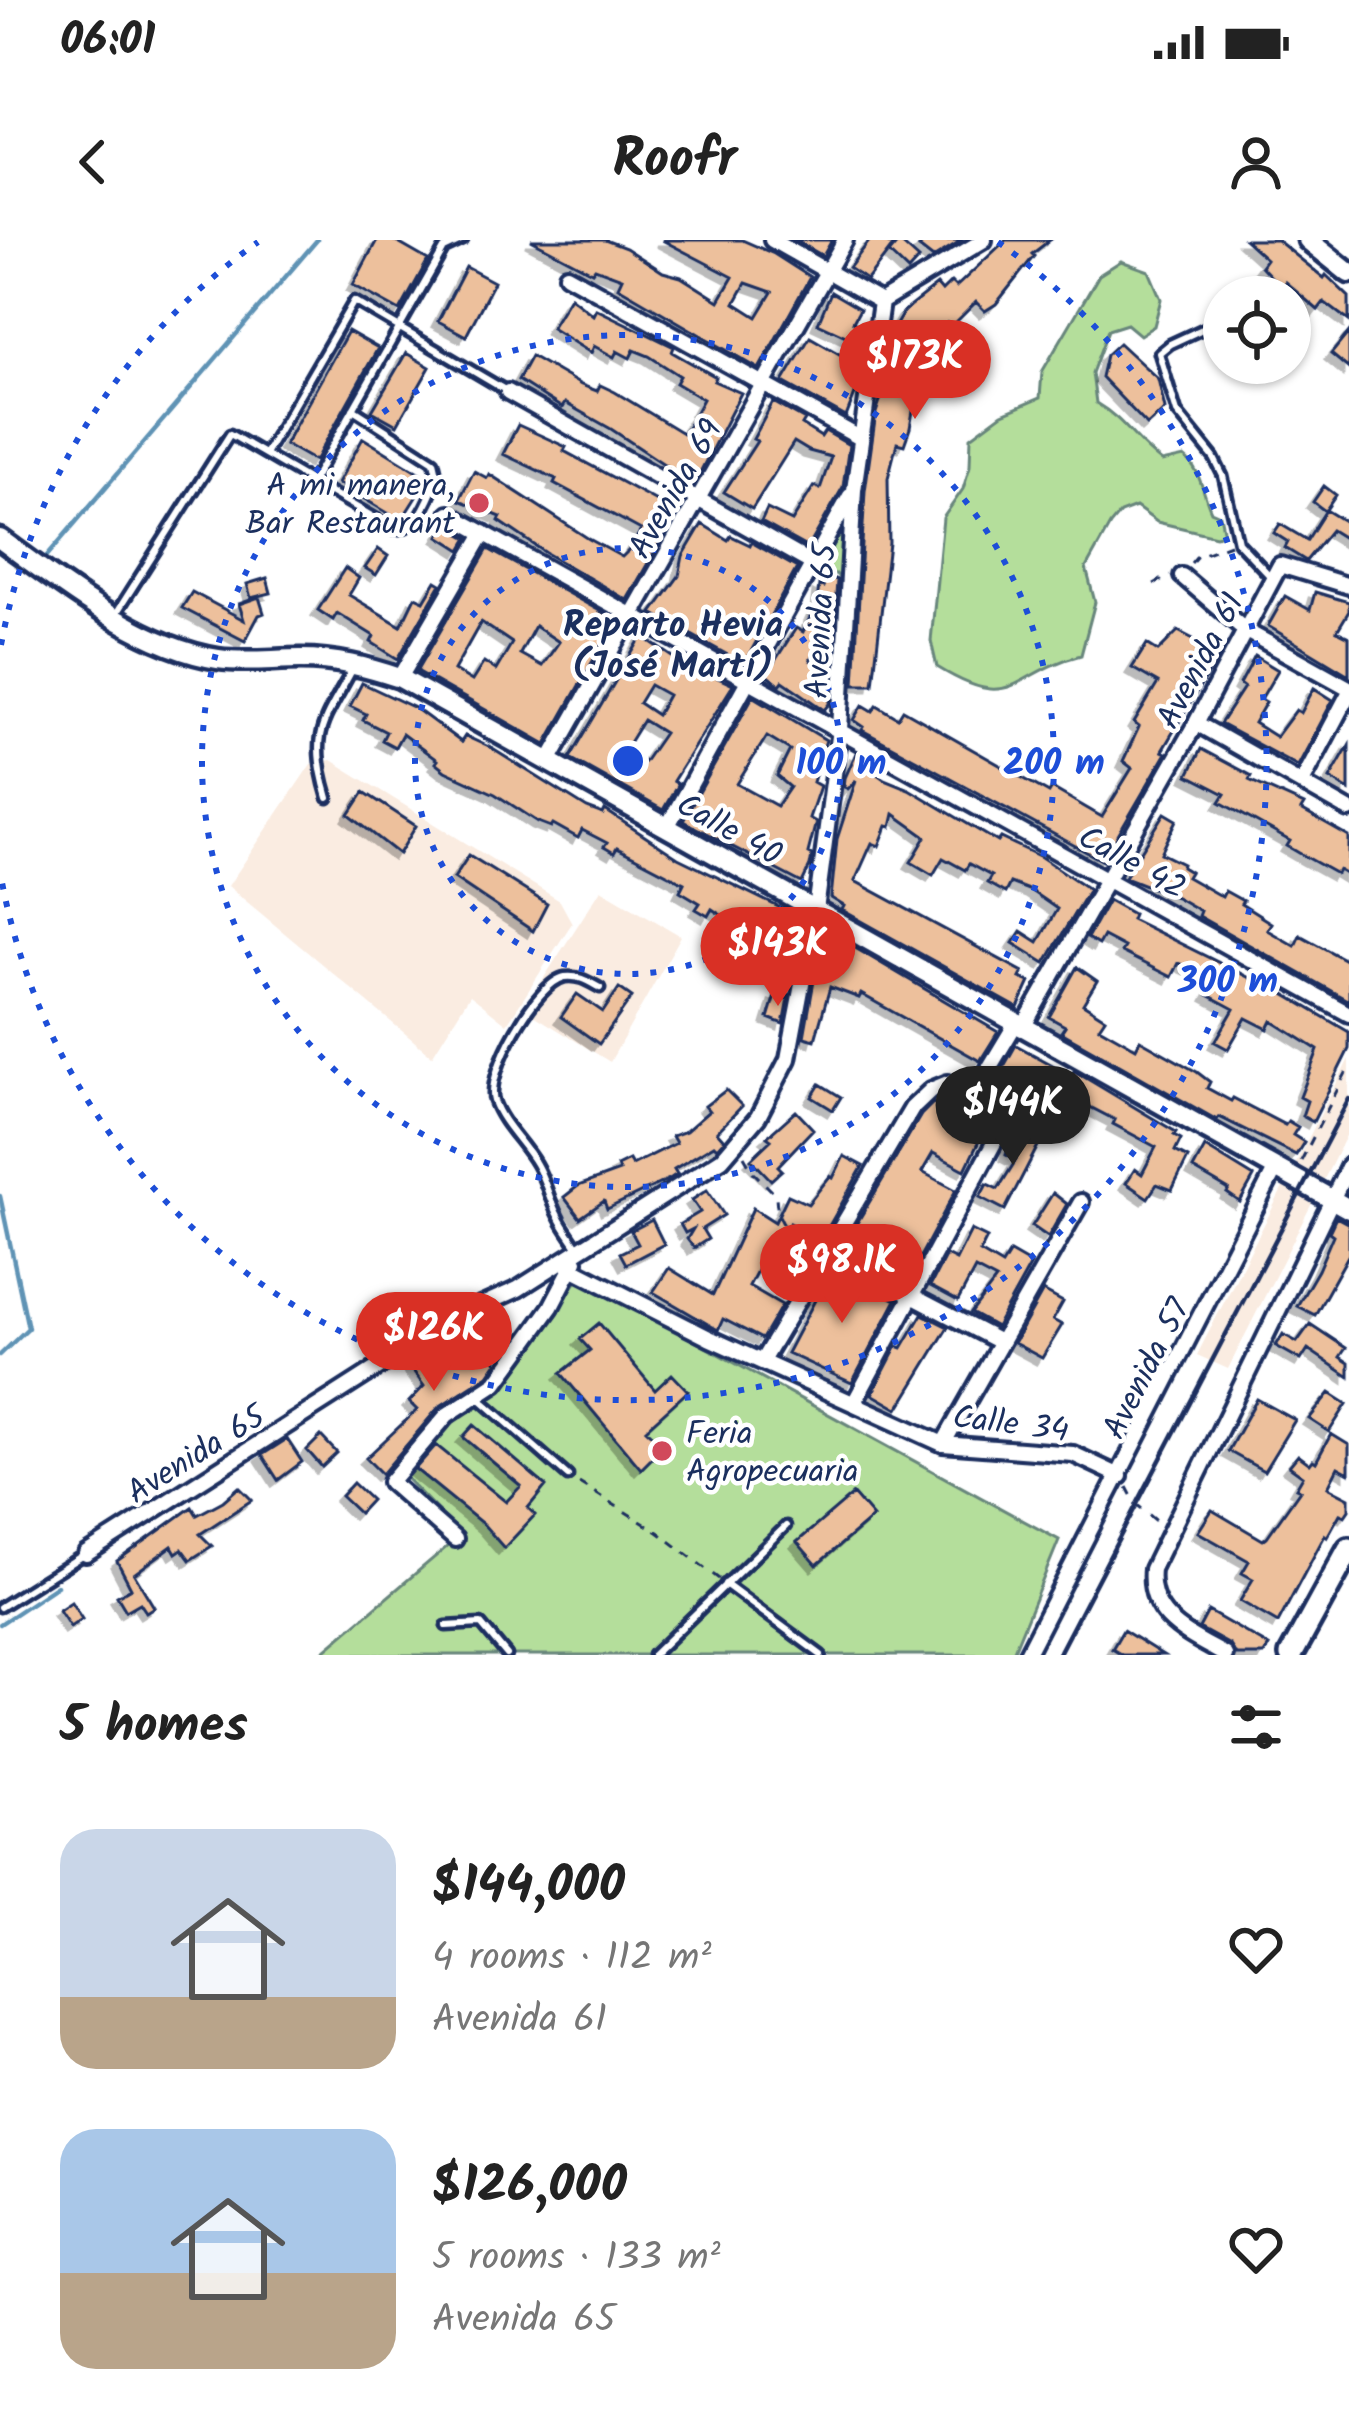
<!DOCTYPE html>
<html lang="en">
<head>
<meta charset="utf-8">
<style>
	body { margin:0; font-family:Kalam,sans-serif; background:#f2f2f2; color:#222; height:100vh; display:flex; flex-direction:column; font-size:45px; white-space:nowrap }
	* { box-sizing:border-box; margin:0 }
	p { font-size:39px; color:#767676 }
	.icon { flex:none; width:66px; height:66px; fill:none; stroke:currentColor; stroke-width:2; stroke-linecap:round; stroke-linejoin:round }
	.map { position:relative; height:1415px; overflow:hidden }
	.side { display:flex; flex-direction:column; background:#fff; flex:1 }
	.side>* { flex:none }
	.fabs { position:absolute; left:1203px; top:36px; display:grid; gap:24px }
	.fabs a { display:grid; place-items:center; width:108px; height:108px; border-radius:50%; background:#fff; box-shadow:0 3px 9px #0004; font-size:60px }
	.price { position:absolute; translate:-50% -102px; padding:0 27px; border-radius:42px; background:#d93025; color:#fff; font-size:39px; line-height:78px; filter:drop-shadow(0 3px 6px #0008) }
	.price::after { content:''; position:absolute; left:50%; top:72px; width:36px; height:27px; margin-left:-18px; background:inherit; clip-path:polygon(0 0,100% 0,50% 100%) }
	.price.on { background:#222; color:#fff }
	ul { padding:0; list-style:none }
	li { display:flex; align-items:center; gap:36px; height:300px; padding:0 60px }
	li span { display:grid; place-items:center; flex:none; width:336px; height:240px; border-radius:36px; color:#555 }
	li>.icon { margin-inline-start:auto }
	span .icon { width:144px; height:144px; fill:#fffc; stroke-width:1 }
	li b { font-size:51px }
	h2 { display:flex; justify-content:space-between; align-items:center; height:144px; padding:0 60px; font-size:51px }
	.status { display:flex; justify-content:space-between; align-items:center; height:84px; padding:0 60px; background:#fff; direction:ltr }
	.status svg { height:33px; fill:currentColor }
	header { display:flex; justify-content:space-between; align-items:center; height:156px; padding:0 60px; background:#fff; font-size:54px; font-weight:700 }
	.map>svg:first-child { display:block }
	.built { fill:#faece1 }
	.green { fill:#b4de9b; stroke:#68867c; stroke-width:3 }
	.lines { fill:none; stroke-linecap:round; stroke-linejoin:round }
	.stream { stroke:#5f93b5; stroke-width:4.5 }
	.building { fill:#edc09c; stroke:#1b2f5e; stroke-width:3; fill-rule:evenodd; filter:url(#shadow) }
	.service-casing { stroke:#1b2f5e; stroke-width:15 }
	.minor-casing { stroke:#1b2f5e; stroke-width:22 }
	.secondary-casing { stroke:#1b2f5e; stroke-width:27 }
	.primary-casing { stroke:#1b2f5e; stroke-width:30 }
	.path { stroke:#1b2f5e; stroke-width:3; stroke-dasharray:9 9; stroke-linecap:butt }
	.service { stroke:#fff; stroke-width:6 }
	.minor { stroke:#fff; stroke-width:14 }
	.secondary { stroke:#fff; stroke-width:18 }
	.primary { stroke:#fff; stroke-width:21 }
	.rail { stroke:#1b2f5e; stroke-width:4.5 }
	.ring { fill:none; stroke:#1d4ed8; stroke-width:6; stroke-dasharray:6 12 }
	.poi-dot { fill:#d1495b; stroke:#fff; stroke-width:4.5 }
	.labels { text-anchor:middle; stroke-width:9; stroke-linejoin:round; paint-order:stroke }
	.poi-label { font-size:33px; fill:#1b2f5e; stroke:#fff; text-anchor:end }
	.street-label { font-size:33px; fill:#1b2f5e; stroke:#fff }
	.neighbourhood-label { font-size:36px; font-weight:bold; fill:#1b2f5e; stroke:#fff }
	.centre { fill:#1d4ed8; stroke:#fff; stroke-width:6 }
	.ring-label { font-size:36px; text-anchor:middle; font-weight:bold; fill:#1d4ed8; stroke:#fff; stroke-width:9; stroke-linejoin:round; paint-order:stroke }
</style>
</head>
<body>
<div class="status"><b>06:01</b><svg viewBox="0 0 49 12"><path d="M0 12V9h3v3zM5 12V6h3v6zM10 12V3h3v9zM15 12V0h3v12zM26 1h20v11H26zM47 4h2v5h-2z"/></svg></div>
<header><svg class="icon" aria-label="back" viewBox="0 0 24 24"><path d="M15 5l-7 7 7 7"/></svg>Roofr<svg class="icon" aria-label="person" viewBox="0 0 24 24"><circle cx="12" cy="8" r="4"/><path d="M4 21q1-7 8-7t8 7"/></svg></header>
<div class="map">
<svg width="1349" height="1415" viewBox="0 0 1349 1415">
	<defs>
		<filter id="shadow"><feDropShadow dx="-6" dy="6" stdDeviation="0" flood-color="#0004"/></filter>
	</defs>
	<rect width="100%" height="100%" fill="#fff"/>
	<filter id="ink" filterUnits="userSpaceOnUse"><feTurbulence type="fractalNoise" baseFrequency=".00833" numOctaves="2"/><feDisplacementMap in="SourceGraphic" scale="24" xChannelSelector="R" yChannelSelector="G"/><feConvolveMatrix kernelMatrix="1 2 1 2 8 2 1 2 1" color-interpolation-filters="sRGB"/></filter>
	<g filter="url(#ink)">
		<path class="built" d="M331,520L560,661L572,683L507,784L470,755L432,816L228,646L311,524Z
			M601,649L681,696L610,822L524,769Z
			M1349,819V890L1228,1129L1197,1115Z"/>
		<path class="green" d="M1121,21L1149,31L1161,59L1154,86L1140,95L1127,84L1108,90L1092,133L1096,163C1125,180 1136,203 1162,222L1184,217C1201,230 1202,252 1211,271L1220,275L1224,294L1216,296L1157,282L1136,267L1120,273L1110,285L1086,328L1095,362L1081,415C1010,433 1015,475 937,427L931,401L943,278L963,249L970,226L971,197L1002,174L1040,158L1042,132L1099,35Z
			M842,286H845L841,341L836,334L824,336L818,332Z
			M579,1038L1059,1300L1012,1415H319L461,1295L405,1237L450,1185L509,1139Z"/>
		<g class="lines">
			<path class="stream" d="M46,317L317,0
				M0,956L28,1088L0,1115
				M0,1384L57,1346"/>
		</g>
		<path class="building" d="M377,0H393L428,20L400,71L353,45Z
			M531,0H605L626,8L663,32L681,37L719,61L733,37L662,0H742L774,14L810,37L759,129L618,47L622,38L595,28L592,32ZM746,43L772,52L757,77L735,63Z
			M795,0H832L823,16Z
			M870,0H883L893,6L867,40L849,28Z
			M926,0H962L933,18L919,7Z
			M1006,0H1050L1032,14L1034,16L996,64L985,71L976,62L951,87L947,83L939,92L936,90L931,98L916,89L913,105L909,104L904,150L916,154L910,188L904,205L897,203L888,238L889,303L873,444H854L865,251L876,173L891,127H888L891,87L894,88L904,71L937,45L942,51L951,42L956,47Z
			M1245,0H1277L1324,38L1326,35L1349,57V81L1324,62L1318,70L1285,42L1282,46L1273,39L1261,26L1266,19Z
			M899,1L919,19L908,31L889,13Z
			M466,27L494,42L466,96L438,81Z
			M831,52L860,69L853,82L866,90L863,104L818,83Z
			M570,57L593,75L596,69L674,107L672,112L716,137L714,141L741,153L694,244L611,189L565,163L562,168L518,140L531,116L581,145L597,151L600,145L615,152L684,194L703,159L676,143L680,136L649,116L634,110L630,118L617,111L614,117L594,106L591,113L551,88Z
			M348,91L378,108L315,221L285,204Z
			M1349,92V129L1331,114Z
			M810,97L860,126L854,141L858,142L857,149L846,177L783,142Z
			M969,102L987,118L978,127L961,112Z
			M1119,103L1158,139L1165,169L1147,185L1101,137L1106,115Z
			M406,113L430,127L397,185L372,171Z
			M773,162L805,180L802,185L821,197L825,191L849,205L843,247L808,308L761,282L767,269L792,281L814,246L820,249L831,217L809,211L794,202L752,269L724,252L757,201L753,199Z
			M518,185L566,207L564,211L662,264L665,258L680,267L627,360L546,313L499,281L501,277L459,260L474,231L487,238L489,234L589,299L622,317L630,309L641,290L554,243L556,239L503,214Z
			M363,198L428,238L401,281L338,243Z
			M1324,246L1336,255L1325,271L1313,262Z
			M1326,270L1349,284V301L1331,290L1306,321L1285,308L1288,302L1274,293L1280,284L1307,300Z
			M702,284L728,300L731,296L750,305L751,302L797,328L744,424L652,373L679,336L683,316Z
			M445,285L468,298L461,310L439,296Z
			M378,309L388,316L376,335L365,328Z
			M488,309L616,380L546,504L417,431ZM481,382L512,403L496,430L484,422L472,441L454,430ZM535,386L559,402L542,426L520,414Z
			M345,328L359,338L349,355L401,386L415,357L424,361L436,341L441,344L398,419L371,402L374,396L337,373L333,380L318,370Z
			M827,336L837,340L833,404L823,399L810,420L832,430L831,444L828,443L831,446L830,464L825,470L783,441L780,445L766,435L796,388L803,392L817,363L819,345L823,347Z
			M267,338L271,353L251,358L247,344Z
			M192,352L244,380L239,364L259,357L264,373L259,375L245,401L182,368Z
			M1315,352L1349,362V371L1337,391L1349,397V435L1268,386L1285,356L1310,370Z
			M1178,391L1220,413L1162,511L1166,513L1103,621L862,490L864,487L854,480L863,465L873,471L877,465L898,478L903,470L1049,553L1052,548L1102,577L1132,528L1123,521L1139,487L1134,483L1158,443L1132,428L1147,404L1158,411Z
			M642,396L673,417L733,445L673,541L678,544L663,570L570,518ZM650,445L668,455L657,475L639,463ZM643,480L664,493L644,522L625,509Z
			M1255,416L1278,430L1261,459L1266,462L1254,483L1276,497L1296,470L1301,473L1314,448L1333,460L1298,526L1220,484L1244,447L1240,444Z
			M362,443L415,468L461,502L465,496L491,508L587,568L603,574L605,570L678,618L803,679L792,737L774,726L790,699L786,695L764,687L759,697L740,687L737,693L727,688L730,681L712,669L708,676L696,669L700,663L680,651L684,643L617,608L614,613L604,607L607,603L582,590L578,598L553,584L551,587L538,582L495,554L445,531L435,523L437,520L402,494L395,507L382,500L386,492L363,480L366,474L350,466Z
			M753,456L826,500L813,542L820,546L809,578L816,582L808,613L812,615L810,626L802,643L683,581ZM767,496L790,510L777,536L790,547L777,566L737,544Z
			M1349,505V550L1330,538Z
			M1201,509L1251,536L1249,540L1304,565L1301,570L1349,597V636L1339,630L1337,634L1299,613L1287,606L1290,601L1220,562L1225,554L1188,535Z
			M856,513L866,519L863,524L884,539L909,549L998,602L1001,598L1041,617L1089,649L1045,723L1013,703L1021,691L1038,702L1057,669L1031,651L1010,643L1005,653L987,643L991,636L969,624L965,630L943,618L933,635L911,622L926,597L894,574L891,587L887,586L879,606L872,603L855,641L1023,732L1020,738L1030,742L1018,768L842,670L844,666L831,658L837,599L856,540L848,549L844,547L845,538Z
			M364,552L416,586L399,614L349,575Z
			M1165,573L1177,580L1161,613L1183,624L1182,627L1190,632L1187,637L1222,657L1225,651L1243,661L1241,664L1271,683L1267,690L1295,706L1300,695L1349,722V761L1198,676L1200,671L1176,657L1125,637Z
			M469,615L547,664L533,691L454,638Z
			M1108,660L1133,674L1131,679L1252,739L1254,736L1349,792V809L1313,882L1302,876L1307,861L1300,857L1318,810L1272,781L1268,789L1246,778L1228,809L1215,802L1234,769L1208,755L1216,740L1178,723L1171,737L1121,712L1124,707L1103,696L1098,705L1087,698Z
			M833,695L998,792L980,821L861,754L859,758L830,747L815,800L804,797L820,707L825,709Z
			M1077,727L1097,741L1083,764L1105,778L1099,787L1136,808L1140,800L1197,832L1210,842L1207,848L1231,861L1233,858L1285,885L1288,881L1298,887L1293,895L1304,902L1296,915L1219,877L1217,880L1061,792L1065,786L1049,777Z
			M619,748L632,757L599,804L561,777L577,754L603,772Z
			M789,753L783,784L768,778L775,755L787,759Z
			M1016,805L1071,835L1074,831L1176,892L1174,895L1181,899L1175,911L1188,918L1172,950L1157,944L1148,958L1126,943L1135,929L1142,934L1156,907L1113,884L1115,880L1053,848L1046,861L999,835Z
			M820,844L841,857L833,870L812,857Z
			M726,850L742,866L717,892L724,900L717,908L714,905L674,929L677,934L671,938L607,969L604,961L580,978L564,957L578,946L619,931L617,926L629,920L632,925L676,903L672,896L686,891L709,871L705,866Z
			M933,863L976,883L982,895L965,930L933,913L922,932L956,950L907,1041L887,1030L895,1016L851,993L921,875Z
			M796,871L813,889L778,926L782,930L771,940L751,919L771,900L767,897Z
			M1015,886L1041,900L1005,970L980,957L987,944L998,949L1016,920L1006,915Z
			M1205,907L1254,937L1240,962L1227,953L1229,950L1193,929Z
			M844,916L863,926L821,1000L790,983L767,1026L761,1023L749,1046L782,1065L762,1099L723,1079L718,1090L653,1052L669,1028L713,1055L753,968L775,982L788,955L808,964L830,936L833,938Z
			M707,950L724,975L702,989L708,999L694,1008L687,999L693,989L685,993L680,984L700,972L692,960Z
			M1053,953L1067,964L1048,997L1032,986Z
			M1336,977L1349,984V1014L1315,1075L1297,1066L1318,1030L1333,995L1329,992Z
			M652,980L664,1004L626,1024L620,1013L638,1004L631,991Z
			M971,990L987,998L980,1012L1002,1025L1010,1012L1031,1024L996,1087L971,1073L996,1040L975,1029L958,1061L930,1046L946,1015L956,1020Z
			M837,1029L896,1060L852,1143L787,1113L824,1043L828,1045Z
			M1043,1051L1063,1062L1053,1080L1062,1085L1042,1118L1014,1103Z
			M922,1074L948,1087L898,1169L872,1154L897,1106L902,1108Z
			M599,1083L655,1150L672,1134L688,1151L646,1189L664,1206L641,1229L561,1133L590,1110L580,1099Z
			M1310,1084L1346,1108L1340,1117L1349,1123V1137L1308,1109L1301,1120L1276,1106L1283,1094L1297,1102Z
			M451,1098L469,1119L481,1107L497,1122L488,1135L439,1167L382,1234L366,1218L417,1170L409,1162L424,1146L409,1125L418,1118L422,1124Z
			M1330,1153L1347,1164L1329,1192L1309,1179Z
			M1257,1159L1295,1180L1264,1231L1228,1211Z
			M474,1185L546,1246L528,1268L535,1275L504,1308L484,1285L415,1229L436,1205L506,1262L521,1246L463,1197Z
			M1331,1194L1349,1205V1233L1338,1227L1328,1247L1349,1258V1270L1345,1276L1340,1274L1327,1297L1325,1295L1278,1383L1240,1361L1253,1339L1242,1333L1249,1321L1198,1292L1212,1270L1263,1300L1267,1297L1300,1250L1296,1248L1303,1236L1289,1226L1298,1215L1310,1224L1313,1220L1316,1222Z
			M321,1196L337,1213L322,1227L307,1210Z
			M287,1199L302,1222L278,1240L262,1215Z
			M353,1243L371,1260L359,1273L341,1256Z
			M239,1247L252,1260L200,1294L212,1306L190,1320L182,1309L176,1313L172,1306L134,1334L154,1367L146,1372L140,1363L126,1371L117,1356L131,1348L117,1321L192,1267L197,1275L223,1261Z
			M853,1254L873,1277L817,1325L797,1302Z
			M71,1362L82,1379L70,1387L59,1370Z
			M1208,1371L1269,1406L1264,1415H1236L1230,1405L1199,1388Z
			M1123,1390L1163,1415H1122L1112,1409Z"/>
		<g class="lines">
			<defs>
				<path id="service" d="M1224,79L1170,104L1159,113L1177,172L1214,218L1223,236L1238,302L1271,337
					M265,214L354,61L505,150
					M312,242L444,9L463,0
					M117,372L230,194L394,289C420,291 428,258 438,238L434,221L353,169
					M328,558C308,492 323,485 353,428
					M578,1008C571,997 563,987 558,976C549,959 546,941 536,924C524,903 502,884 494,861C485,833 537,742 565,737C579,735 589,742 600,748
					M478,1157L568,1236
					M725,1344L821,1415
					M0,1367L83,1315
					M446,1386L481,1384L507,1415
					M653,1415L786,1286"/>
				<path id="minor" d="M772,0L881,62
					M567,35L860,198
					M508,152L811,323
					M449,274L1349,774
					M1182,336L1246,391L1349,448
					M400,438L484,293
					M1196,483L1349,570
					M549,521L845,0
					M1302,542L1349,453
					M667,587L850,256
					M1022,789L1196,483L1280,325L1349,346
					M967,854L982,840L1015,785
					M828,1012L1000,1102
					M571,1028L709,1098L943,1204L1073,1214L1120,1236
					M762,1121L912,868L931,850L948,843C971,856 989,874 995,901L854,1163
					M943,1204L1081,962
					M455,1299L390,1242L447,1175L496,1143L551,1067L575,1021
					M86,1314L460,1075L518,1049L722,919L758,877L788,819L816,670L840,489L854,250L881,62L984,0
					M1026,1415L1276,928
					M1225,1415C1188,1394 1147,1378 1152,1329L1349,925"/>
				<path id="secondary" d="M1308,0L1349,33
					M0,299C62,344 140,407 218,419C246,423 273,419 301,419C336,419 367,427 400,438L1349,969"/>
				<path id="primary" d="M1291,1415L1349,1309"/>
			</defs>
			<use href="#service" class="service-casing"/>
			<use href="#minor" class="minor-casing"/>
			<use href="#secondary" class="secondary-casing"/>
			<use href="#primary" class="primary-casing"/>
			<path class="path" d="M1191,323L1196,317L1230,304
				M1154,344L1170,335
				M744,916L753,932L776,955C777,987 789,992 813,1010
				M1301,921L1349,827
				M579,1243L658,1292L719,1339
				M1127,1247L1136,1264L1160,1284"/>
			<use href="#service" class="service"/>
			<use href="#minor" class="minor"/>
			<use href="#secondary" class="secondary"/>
			<use href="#primary" class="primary"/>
			<path class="rail" d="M1058,1415L1349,859"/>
		</g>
	</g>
	<g class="ring">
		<circle cx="628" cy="521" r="213"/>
		<circle cx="628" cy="521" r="426"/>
		<path d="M1 405A638 638 0 0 1 258 2M998 2A638 638 0 1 1 1 637"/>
	</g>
	<g class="poi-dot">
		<circle cx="479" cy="263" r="12"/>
		<circle cx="662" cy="1211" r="12"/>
	</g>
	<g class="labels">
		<g class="poi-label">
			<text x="455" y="256">A mi manera,<tspan x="455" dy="38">Bar Restaurant</tspan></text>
			<text x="686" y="1204" text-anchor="start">Feria<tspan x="686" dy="38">Agropecuaria</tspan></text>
		</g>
		<g class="street-label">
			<text transform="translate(674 248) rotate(-60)" y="12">Avenida 69</text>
			<text transform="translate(819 381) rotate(-87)" y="12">Avenida 65</text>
			<text transform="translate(1199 420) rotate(-62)" y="12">Avenida 61</text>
			<text transform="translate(730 588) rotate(29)" y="12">Calle 40</text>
			<text transform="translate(1133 621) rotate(29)" y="12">Calle 42</text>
			<text transform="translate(1145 1128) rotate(-63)" y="12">Avenida 57</text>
			<text transform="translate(1011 1182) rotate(7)" y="12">Calle 34</text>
			<text transform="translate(195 1213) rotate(-32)" y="12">Avenida 65</text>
		</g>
		<g class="neighbourhood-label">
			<text x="673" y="396">Reparto Hevia<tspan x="673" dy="41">(José Martí)</tspan></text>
		</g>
	</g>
	<circle cx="628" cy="521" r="18" class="centre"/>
	<g class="ring-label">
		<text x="841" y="534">100 m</text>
		<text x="1054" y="534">200 m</text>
		<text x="1228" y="752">300 m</text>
	</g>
</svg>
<div class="fabs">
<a><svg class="icon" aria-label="locate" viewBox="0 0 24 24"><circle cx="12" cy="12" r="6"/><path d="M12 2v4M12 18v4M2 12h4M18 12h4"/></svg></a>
</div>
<b class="price" style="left:915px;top:182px">$173K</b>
<b class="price" style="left:778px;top:769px">$143K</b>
<b class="price on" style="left:1013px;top:928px">$144K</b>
<b class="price" style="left:842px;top:1086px">$98.1K</b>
<b class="price" style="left:434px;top:1154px">$126K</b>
</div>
<section class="side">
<h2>5 homes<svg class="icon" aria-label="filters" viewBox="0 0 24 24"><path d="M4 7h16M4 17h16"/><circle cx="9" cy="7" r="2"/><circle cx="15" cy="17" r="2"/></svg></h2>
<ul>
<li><span style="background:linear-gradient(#c9d6e8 70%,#b9a48a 0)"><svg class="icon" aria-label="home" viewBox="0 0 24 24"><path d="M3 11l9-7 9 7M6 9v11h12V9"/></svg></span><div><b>$144,000</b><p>4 rooms · 112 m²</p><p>Avenida 61</p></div><svg class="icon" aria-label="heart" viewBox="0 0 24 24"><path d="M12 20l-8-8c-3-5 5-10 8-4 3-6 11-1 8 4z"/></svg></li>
<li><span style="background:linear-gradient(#a9c7e8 60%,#b9a48a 0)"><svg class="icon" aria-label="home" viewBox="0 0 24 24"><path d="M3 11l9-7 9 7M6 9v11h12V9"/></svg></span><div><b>$126,000</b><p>5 rooms · 133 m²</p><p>Avenida 65</p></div><svg class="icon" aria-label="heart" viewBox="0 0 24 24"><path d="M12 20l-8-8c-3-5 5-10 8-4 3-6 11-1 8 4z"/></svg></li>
</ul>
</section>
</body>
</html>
